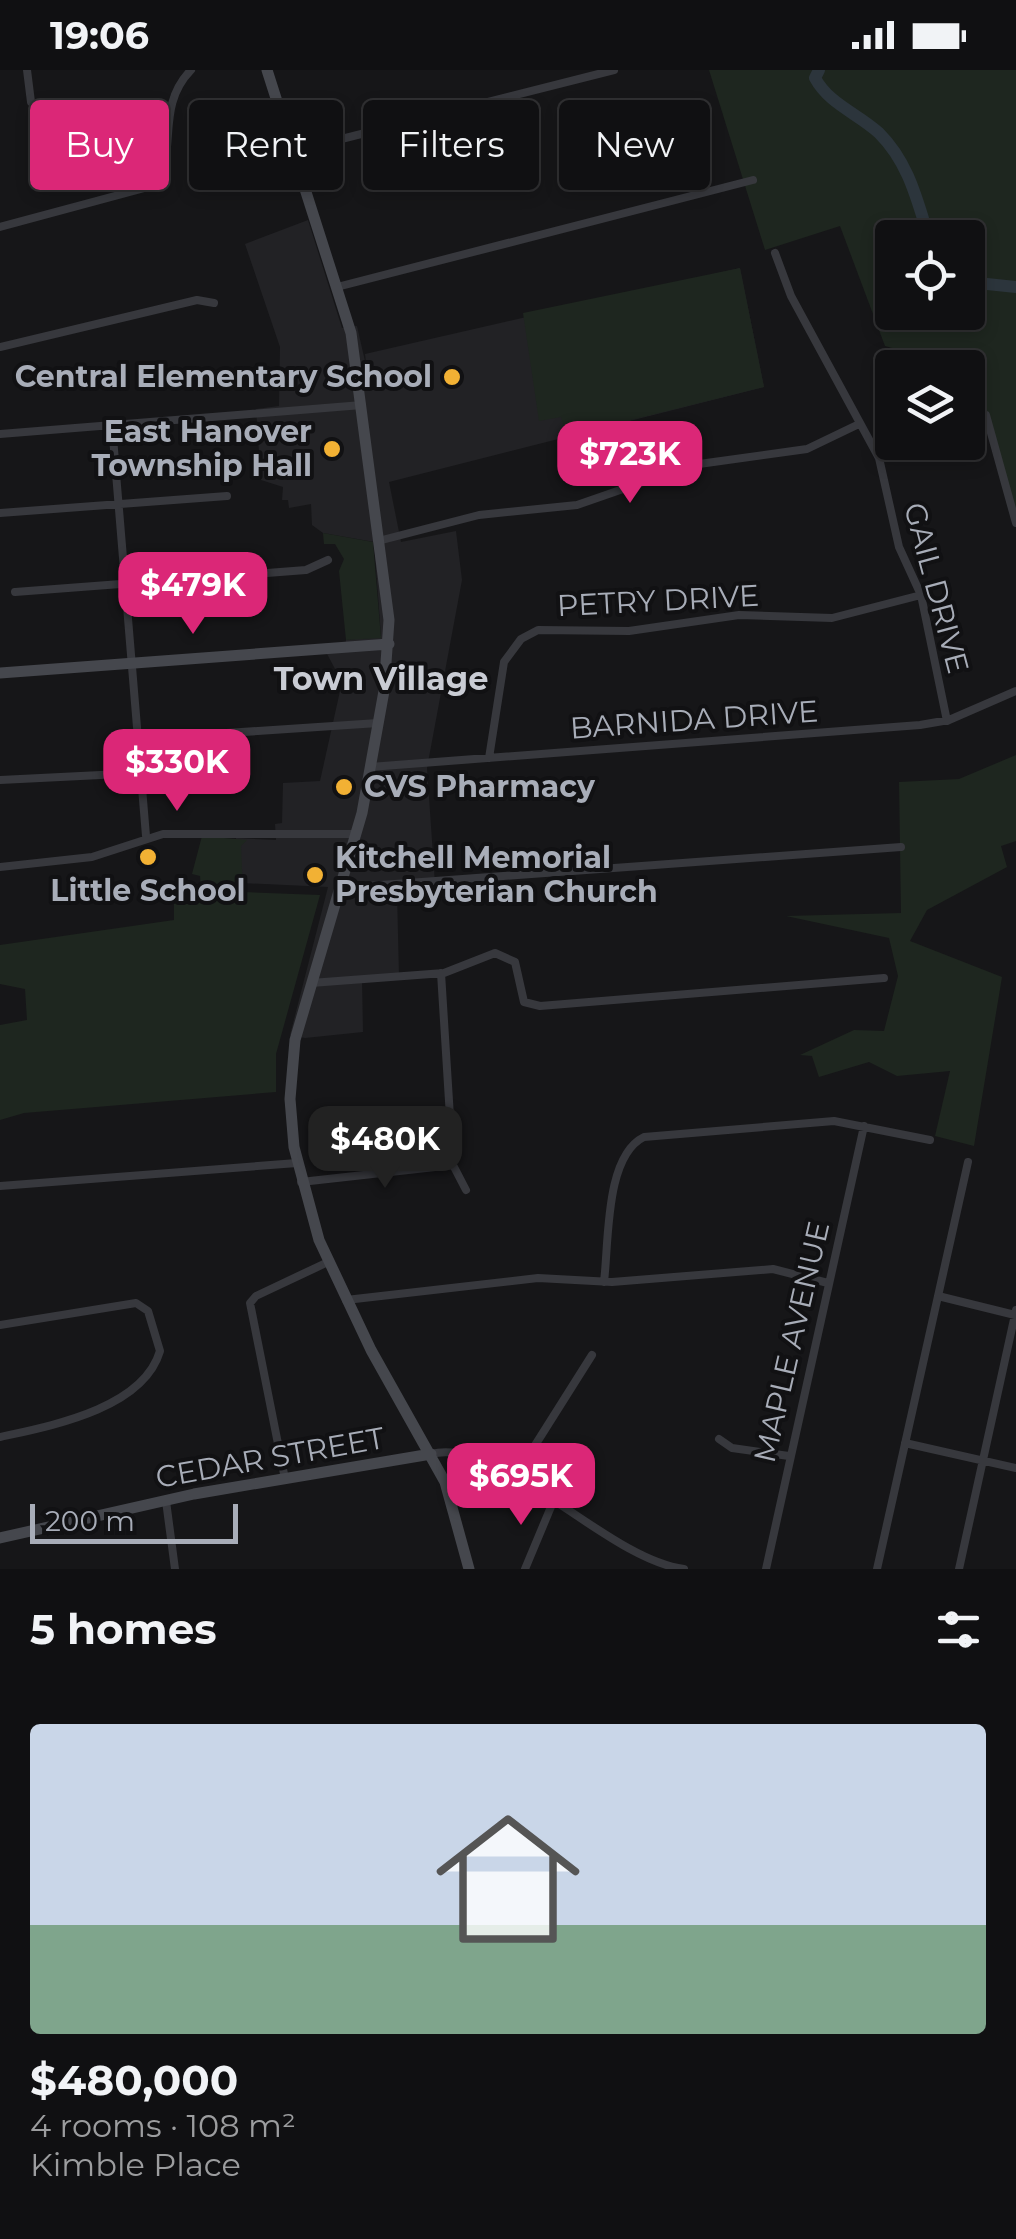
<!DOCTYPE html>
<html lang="en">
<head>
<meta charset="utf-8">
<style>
	body { margin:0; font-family:Montserrat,sans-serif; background:#1e1e20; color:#f1f3f6; height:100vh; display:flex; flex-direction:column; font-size:38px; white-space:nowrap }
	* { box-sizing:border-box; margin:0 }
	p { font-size:32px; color:#9c9d9f }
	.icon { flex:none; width:55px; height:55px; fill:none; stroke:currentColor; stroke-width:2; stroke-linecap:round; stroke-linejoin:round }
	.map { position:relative; height:1499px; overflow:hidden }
	.panel { display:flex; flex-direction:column; background:#101012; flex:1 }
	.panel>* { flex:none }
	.banner { position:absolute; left:30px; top:30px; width:958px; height:90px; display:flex; gap:20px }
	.controls { position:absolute; left:875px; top:150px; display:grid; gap:20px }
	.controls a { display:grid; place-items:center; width:110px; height:110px; border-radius:10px; background:#101012; box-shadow:0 5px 15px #0003,0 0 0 2px #303032; font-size:50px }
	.scale { position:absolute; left:30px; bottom:25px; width:208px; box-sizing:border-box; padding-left:10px; border:5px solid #a8adb8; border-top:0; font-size:28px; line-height:35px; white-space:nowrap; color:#a8adb8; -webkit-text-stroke:8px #111113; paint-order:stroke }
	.price { position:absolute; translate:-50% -85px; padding:0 22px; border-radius:20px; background:#db2777; color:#fff; font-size:32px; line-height:65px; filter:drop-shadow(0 2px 5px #0008) }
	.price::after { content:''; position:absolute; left:50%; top:60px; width:30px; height:22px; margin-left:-15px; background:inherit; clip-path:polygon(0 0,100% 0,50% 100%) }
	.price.current { background:#222; color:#fff }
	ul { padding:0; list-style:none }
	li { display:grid; align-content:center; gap:20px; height:530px; padding:0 30px }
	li+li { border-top:2px solid #303032 }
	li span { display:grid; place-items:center; height:310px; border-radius:10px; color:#555 }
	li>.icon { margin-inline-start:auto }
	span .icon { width:180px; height:180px; fill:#fffc; stroke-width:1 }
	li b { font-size:42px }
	h2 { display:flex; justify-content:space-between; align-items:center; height:120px; padding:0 30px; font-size:42px }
	.tag { padding:0 35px; border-radius:10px; background:#101012; box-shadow:0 5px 15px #0003,0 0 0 2px #303032; font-size:35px; line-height:90px }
	.tag.current { background:#db2777; color:#fff }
	.status { display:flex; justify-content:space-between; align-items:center; height:70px; padding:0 50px; background:#101012; direction:ltr }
	.status svg { height:28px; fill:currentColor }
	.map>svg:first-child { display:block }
	.built { fill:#222225 }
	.green { fill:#1e261f; fill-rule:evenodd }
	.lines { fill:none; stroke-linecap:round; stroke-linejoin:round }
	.river { stroke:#2c353c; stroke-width:12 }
	.street { stroke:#37383d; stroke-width:8 }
	.secondary { stroke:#45474d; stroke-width:11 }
	.poi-dot { fill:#f2b134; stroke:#111113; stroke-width:4 }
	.labels { text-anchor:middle; stroke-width:8; stroke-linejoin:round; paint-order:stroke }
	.poi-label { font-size:30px; font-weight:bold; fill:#a8adb8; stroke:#111113; text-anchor:end }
	.street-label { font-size:30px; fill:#a8adb8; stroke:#111113 }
	.neighbourhood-label { font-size:32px; font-weight:bold; fill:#c9ccd4; stroke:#111113 }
</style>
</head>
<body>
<div class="status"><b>19:06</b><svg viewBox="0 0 49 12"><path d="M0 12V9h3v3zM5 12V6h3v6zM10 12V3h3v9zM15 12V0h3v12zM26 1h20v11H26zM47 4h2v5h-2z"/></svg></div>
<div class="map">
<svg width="1016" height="1499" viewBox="0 0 1016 1499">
	<rect width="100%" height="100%" fill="#161618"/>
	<path class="built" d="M308,150L342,258L357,256L367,300L365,284L740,198L764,317L389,412L401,472L456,461L462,510L427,698L435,814L397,822L399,906L362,909L363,962L305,968L290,965L328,817L242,813L236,768L276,770L275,754L282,753L283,713L320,711L342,612L326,582H344L346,570L381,566L374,472L323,463L312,455L311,434L289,438L288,430H282L283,417L261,410L256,339L279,336L280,277L245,174Z"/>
	<path class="green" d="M709,0H1016V448L985,337L968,341V298L905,297L896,279L885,276L840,156L765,180ZM892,168H968V242H892Z
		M740,198L764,317L567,366L561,347L539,351L523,243Z
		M323,463L373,472L381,568L346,570L339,501L344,489L335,474H324Z
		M1016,685V771L1001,776L1007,797L927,840L910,871L1002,907L974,1076L935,1066L950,1001L897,1006L869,992L819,1007L812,986L800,985L854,960L884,961L898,906L889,868L786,846L901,843L899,712L959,709Z
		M202,766L247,770L241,776L243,822L320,825L276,984V1022L24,1043L0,1050V955L27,950L25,919L0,914V875L174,850V834L201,820L200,806L192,804Z"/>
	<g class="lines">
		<path class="river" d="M819,0L815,8C829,34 857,43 879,63C909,93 917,130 929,168
			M968,212L1016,217"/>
		<path class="street" d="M27,0L31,32
			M294,81L614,0
			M0,157L152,116C181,87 153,39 191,0
			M775,183L791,226L879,388L899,477L921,525L947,651
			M337,217L753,110
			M0,277L197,230L214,233
			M986,345L1016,453
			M112,355L146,766
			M0,364L362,335
			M0,443L227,426
			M382,470L479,445L577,435L692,395L807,379L859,354
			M15,522L306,500L328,490
			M138,669L378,653
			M489,688L504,592L521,569L538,560L629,561L739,545L832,548L921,525
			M370,697L920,655L949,650L1016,621
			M0,710L141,703
			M0,797L92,787L163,764H357
			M340,818L901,777
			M441,903L453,1095L466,1120
			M311,913L444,903L495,883L515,892L524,932L540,936L884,908
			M301,1112L453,1095
			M0,1116L297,1093
			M604,1212C609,1171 605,1086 644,1067L834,1051L930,1070
			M938,1226L1015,1245
			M346,1230L538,1208L612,1212L773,1199L828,1213
			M0,1255L136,1233L148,1241L160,1281C143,1339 50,1356 0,1367
			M719,1369L732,1378L789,1386
			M905,1373L1016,1398
			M431,1384C502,1366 606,1489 684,1499
			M515,1407L592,1285
			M285,1409L250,1233L256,1226L328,1192
			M166,1431L175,1499
			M525,1499L553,1432
			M766,1499L864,1056
			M877,1499L968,1092
			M959,1499L1016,1240"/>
		<path class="secondary" d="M267,0L351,263L389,550L384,621L362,743L295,970L290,1029L294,1077L319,1170L371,1280L445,1412L469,1499
			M0,603L389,574
			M0,1468L194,1424L431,1384"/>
	</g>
	<g class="poi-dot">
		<circle cx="452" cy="307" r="10"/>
		<circle cx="332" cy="379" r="10"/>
		<circle cx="344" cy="717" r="10"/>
		<circle cx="148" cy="787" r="10"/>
		<circle cx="315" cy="805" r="10"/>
	</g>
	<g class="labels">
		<g class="poi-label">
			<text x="432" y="317">Central Elementary School</text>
			<text x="312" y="372">East Hanover<tspan x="312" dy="34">Township Hall</tspan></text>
			<text x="364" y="727" text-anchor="start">CVS Pharmacy</text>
			<text x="335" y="798" text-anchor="start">Kitchell Memorial<tspan x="335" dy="34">Presbyterian Church</tspan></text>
			<text x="148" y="831" text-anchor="middle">Little School</text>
		</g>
		<g class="street-label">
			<text transform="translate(936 518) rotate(75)" y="10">GAIL DRIVE</text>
			<text transform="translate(658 531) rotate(-3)" y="10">PETRY DRIVE</text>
			<text transform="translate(694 650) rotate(-4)" y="10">BARNIDA DRIVE</text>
			<text transform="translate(792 1272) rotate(-77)" y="10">MAPLE AVENUE</text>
			<text transform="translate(270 1388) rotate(-10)" y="10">CEDAR STREET</text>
		</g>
		<g class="neighbourhood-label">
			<text x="381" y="620">Town Village</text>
		</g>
	</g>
</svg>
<div class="controls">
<a><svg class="icon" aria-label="locate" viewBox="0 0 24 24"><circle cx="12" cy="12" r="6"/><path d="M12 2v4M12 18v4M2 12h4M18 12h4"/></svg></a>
<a><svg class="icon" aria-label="layers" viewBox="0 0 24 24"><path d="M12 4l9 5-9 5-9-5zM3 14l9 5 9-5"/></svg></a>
</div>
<div class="scale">200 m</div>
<b class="price" style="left:630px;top:436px">$723K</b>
<b class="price" style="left:193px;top:567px">$479K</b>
<b class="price" style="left:177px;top:744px">$330K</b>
<b class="price current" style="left:385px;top:1121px">$480K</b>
<b class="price" style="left:521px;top:1458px">$695K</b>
<div class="banner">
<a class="tag current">Buy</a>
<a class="tag">Rent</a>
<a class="tag">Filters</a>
<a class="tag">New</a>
</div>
</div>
<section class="panel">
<h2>5 homes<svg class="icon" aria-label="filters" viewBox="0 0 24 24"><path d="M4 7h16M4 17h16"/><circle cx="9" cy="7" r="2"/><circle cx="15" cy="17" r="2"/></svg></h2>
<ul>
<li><span style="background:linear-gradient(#c9d6e8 65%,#7fa58c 0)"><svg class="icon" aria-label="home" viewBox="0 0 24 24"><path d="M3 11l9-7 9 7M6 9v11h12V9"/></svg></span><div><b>$480,000</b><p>4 rooms · 108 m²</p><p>Kimble Place</p></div></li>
</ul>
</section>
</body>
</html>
